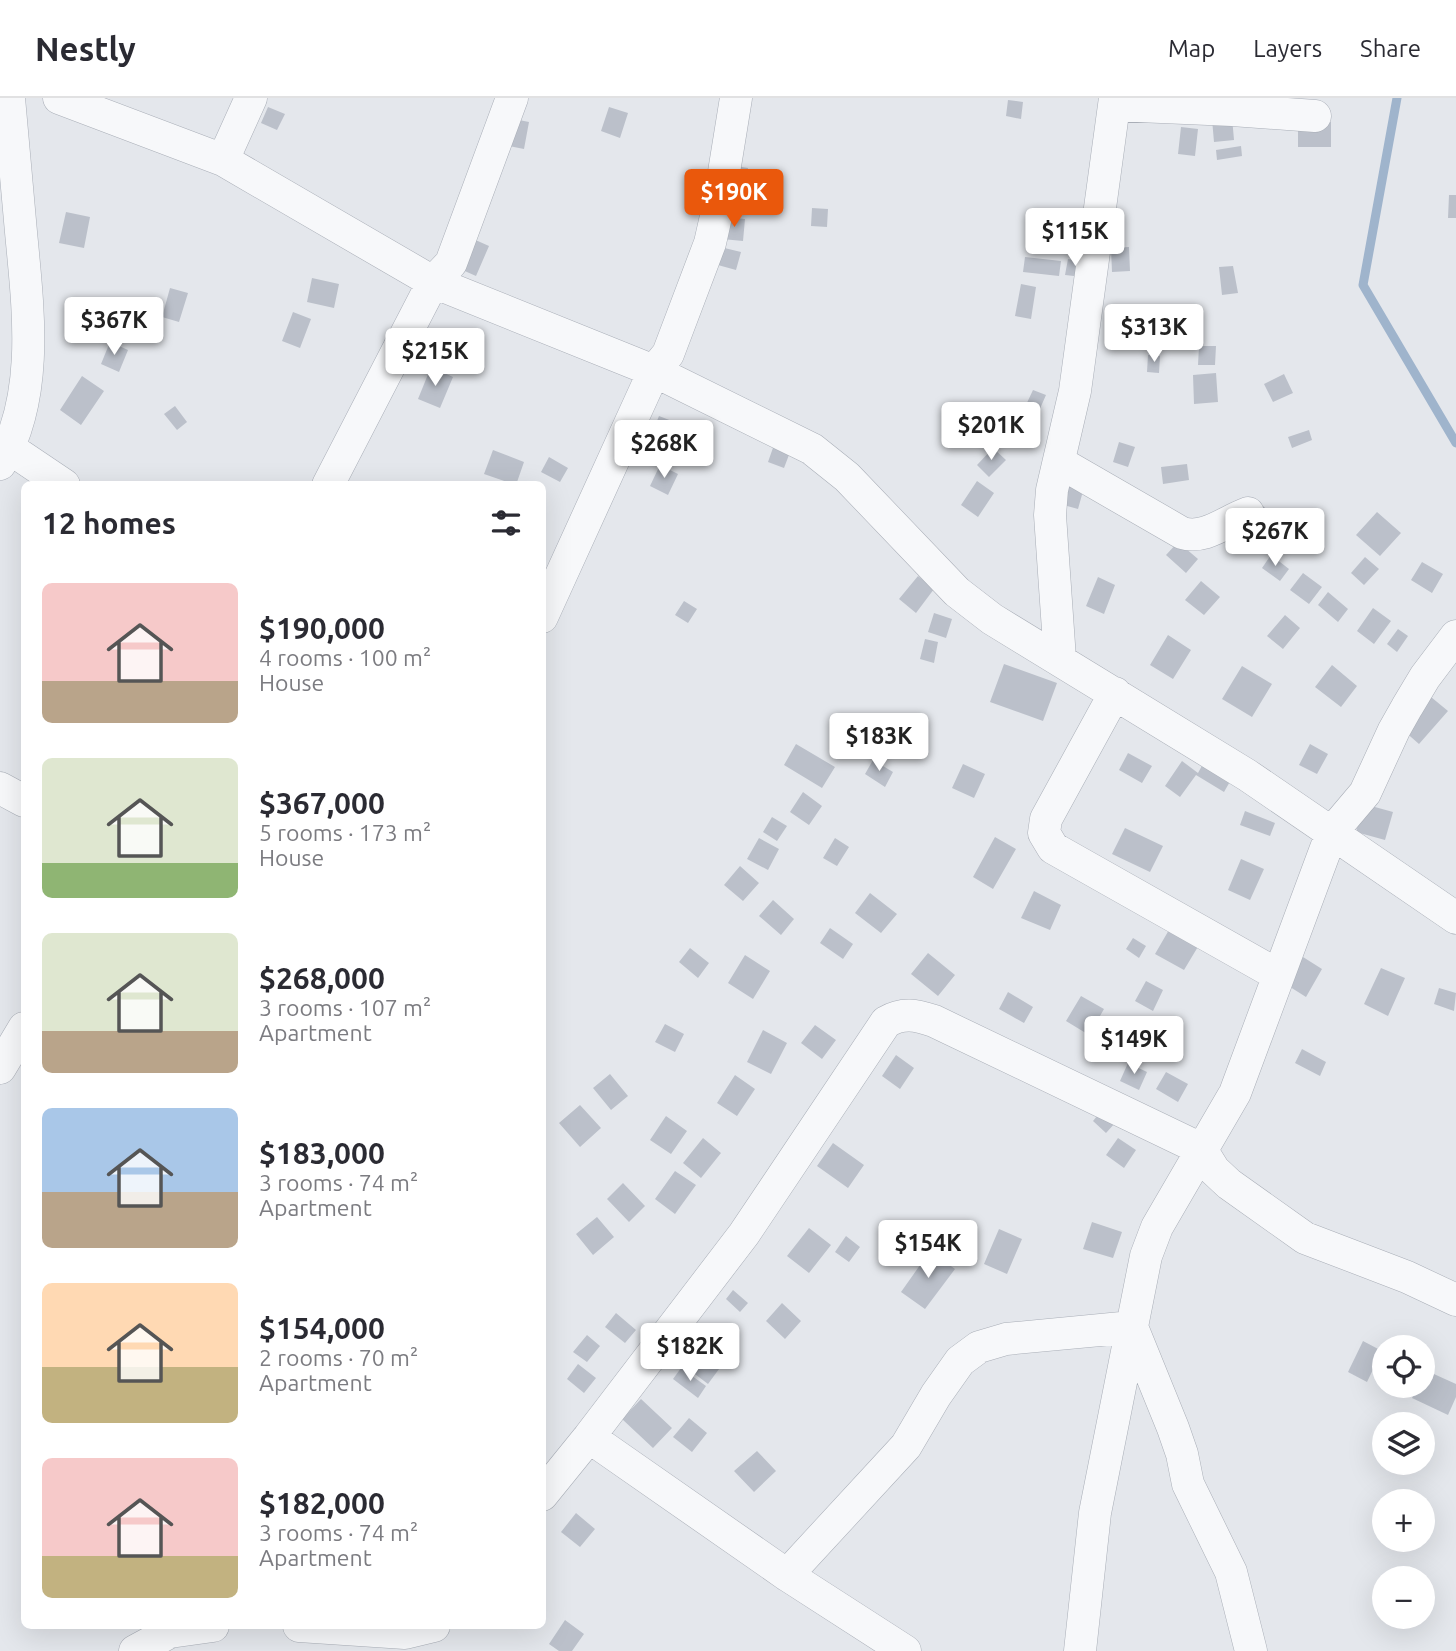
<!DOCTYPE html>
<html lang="en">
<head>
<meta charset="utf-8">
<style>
	body { margin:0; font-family:Ubuntu,sans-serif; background:#f2f2f3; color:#2b2b33; height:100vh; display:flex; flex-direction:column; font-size:26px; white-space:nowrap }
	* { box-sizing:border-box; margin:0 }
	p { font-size:23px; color:#7c7c81 }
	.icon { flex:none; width:38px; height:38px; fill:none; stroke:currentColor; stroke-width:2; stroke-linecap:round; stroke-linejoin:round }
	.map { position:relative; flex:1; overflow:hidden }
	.details { position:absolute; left:21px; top:383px; width:525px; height:1148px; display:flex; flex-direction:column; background:#fff; border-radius:10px; box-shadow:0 7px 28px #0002 }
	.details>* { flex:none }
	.buttons { position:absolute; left:1372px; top:1237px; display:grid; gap:14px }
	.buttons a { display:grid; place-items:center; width:63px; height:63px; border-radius:50%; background:#fff; box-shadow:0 7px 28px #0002; font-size:35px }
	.price { position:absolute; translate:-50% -60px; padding:0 16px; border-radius:7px; background:#fff; color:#222; font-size:23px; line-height:46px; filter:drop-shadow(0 2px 4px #0008) }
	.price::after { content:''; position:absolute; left:50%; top:42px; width:21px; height:16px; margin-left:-10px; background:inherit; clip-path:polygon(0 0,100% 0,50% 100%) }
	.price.on { background:#ea580c; color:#fff }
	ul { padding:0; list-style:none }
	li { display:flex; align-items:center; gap:21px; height:175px; padding:0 21px }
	li span { display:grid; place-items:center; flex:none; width:196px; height:140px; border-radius:10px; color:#555 }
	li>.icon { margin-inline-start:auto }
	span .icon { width:84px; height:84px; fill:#fffc; stroke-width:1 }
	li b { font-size:30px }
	h2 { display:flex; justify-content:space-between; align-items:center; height:84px; padding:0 21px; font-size:30px }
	header { display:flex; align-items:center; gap:42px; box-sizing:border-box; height:98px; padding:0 35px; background:#fff; border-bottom:2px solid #e1e1e2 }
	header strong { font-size:33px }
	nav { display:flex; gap:38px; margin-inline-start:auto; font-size:24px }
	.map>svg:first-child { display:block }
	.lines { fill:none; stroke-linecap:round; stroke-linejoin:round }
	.stream { stroke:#9fb4cc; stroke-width:9 }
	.building { fill:#bbc0ca }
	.street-casing { stroke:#a9aeb7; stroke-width:33 }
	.street { stroke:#f7f8fa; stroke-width:32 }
</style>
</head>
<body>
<header>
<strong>Nestly</strong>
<nav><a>Map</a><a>Layers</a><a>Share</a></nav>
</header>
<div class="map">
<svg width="1456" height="1553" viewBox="0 0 1456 1553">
	<rect width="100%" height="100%" fill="#e4e7ec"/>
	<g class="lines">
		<path class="stream" d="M1397,0L1363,187L1456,345"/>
	</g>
	<path class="building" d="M1008,2L1023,4L1021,21L1006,18Z
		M268,9L285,16L277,32L261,25Z
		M609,9L628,15L620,40L601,33Z
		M1232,19L1234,42L1214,44L1212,21Z
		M514,21L529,24L524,51L509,48Z
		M1298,24H1331V49H1298Z
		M1181,29L1198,31L1195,58L1178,56Z
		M1241,48L1242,58L1217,62L1216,52Z
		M729,67L748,70L745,87L726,85Z
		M1449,97H1456V120H1448Z
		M812,110L828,111L827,129L811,128Z
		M66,114L90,119L84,150L59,145Z
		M724,119L745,121L743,143L722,141Z
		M471,140L489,148L476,178L458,170Z
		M712,147L741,154L736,172L707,164Z
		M1129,149L1130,173L1112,174L1111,150Z
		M1025,159L1061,163L1059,178L1023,174Z
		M1068,161L1085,164L1083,179L1065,177Z
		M1233,168L1238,195L1222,197L1219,169Z
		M312,180L339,186L334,210L307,204Z
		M1021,186L1036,189L1031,221L1015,218Z
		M170,190L188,195L179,224L162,219Z
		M293,214L311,221L300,250L282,243Z
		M110,244L128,252L119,274L101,266Z
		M1199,248H1216L1215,267H1198Z
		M1148,257L1160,258L1159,275L1147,274Z
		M431,269L453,279L440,310L418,301Z
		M1216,275L1218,304L1194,306L1193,277Z
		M1284,276L1293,295L1273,304L1264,286Z
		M82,278L104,293L81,327L60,312Z
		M1033,292L1046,297L1038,315L1025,309Z
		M175,308L187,324L177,332L164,316Z
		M659,318L690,330L679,357L648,345Z
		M1309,332L1312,342L1292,350L1288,339Z
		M775,344L792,349L784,370L768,364Z
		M1119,344L1135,349L1128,369L1113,364Z
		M993,350L1006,362L989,379L977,367Z
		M493,352L524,364L516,387L484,376Z
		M549,359L568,370L560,384L541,374Z
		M1187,366L1189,382L1163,386L1161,369Z
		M660,367L678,376L668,397L650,388Z
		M1067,380L1085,386L1078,411L1060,406Z
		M977,383L994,395L978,419L961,407Z
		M1263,408L1276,420L1257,442L1244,431Z
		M1377,414L1401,435L1380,458L1356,437Z
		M1178,444L1198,461L1186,475L1166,457Z
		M1271,457L1289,471L1280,483L1262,470Z
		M1365,459L1379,471L1364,487L1351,475Z
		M1422,464L1443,476L1432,495L1411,482Z
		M1303,475L1322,489L1309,506L1290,492Z
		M918,478L934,491L916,515L899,501Z
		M1098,479L1115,487L1104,516L1086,508Z
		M1201,483L1220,499L1204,517L1185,502Z
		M1328,494L1348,511L1338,524L1318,507Z
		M684,503L697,511L688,525L675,517Z
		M1373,510L1391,523L1374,546L1357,533Z
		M934,515L952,521L946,540L928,534Z
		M1285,517L1300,530L1283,551L1267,538Z
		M1398,531L1408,538L1397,554L1387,546Z
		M1168,537L1191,552L1173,581L1150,567Z
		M925,541L938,544L934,565L920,561Z
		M1004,566L1057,585L1043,623L990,604Z
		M1332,567L1357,588L1341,609L1315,589Z
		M1242,568L1272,586L1252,619L1222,601Z
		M1431,599L1448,613L1419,646L1403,632Z
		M878,623L896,634L883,654L865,642Z
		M796,646L835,669L822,690L784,667Z
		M1310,646L1328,656L1317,676L1299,667Z
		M1128,655L1152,668L1142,685L1119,672Z
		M873,662L893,674L885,689L865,676Z
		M1182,663L1198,675L1204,664L1232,680L1224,694L1196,677L1180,699L1165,688Z
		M963,666L985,676L974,700L952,690Z
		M803,694L822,708L809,727L790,714Z
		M1364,706L1393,714L1385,742L1356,734Z
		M1245,713L1275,725L1270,738L1240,727Z
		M772,719L787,728L777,743L763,734Z
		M1125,730L1163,748L1150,774L1112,756Z
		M995,739L1016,751L993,791L973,779Z
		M759,740L779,751L768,772L747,761Z
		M835,740L849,749L837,768L823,760Z
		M1241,761L1264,771L1250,802L1228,792Z
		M740,768L759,785L743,803L724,787Z
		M1034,793L1061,807L1050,832L1021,820Z
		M870,795L897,816L881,835L855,815Z
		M773,802L794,821L781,837L759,818Z
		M1173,825L1202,842L1184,872L1155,856Z
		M830,830L853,846L843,861L820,845Z
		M1133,840L1146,848L1139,860L1126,851Z
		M690,850L709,865L698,880L679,864Z
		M928,855L955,877L938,898L911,876Z
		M745,857L770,873L753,901L728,885Z
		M1303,859L1322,871L1306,899L1287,887Z
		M1381,870L1405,880L1388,918L1364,906Z
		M1146,883L1163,892L1153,913L1135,903Z
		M1439,890L1456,895L1454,913L1434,906Z
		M1008,894L1033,909L1024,925L999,911Z
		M1081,898L1104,911L1089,937L1066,923Z
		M665,926L684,936L675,954L655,944Z
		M815,927L836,942L822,961L801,945Z
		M763,932L787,945L771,976L747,964Z
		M1302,951L1326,964L1320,978L1295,965Z
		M896,957L914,970L900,991L882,978Z
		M1128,965L1147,974L1139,992L1120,983Z
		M1166,974L1188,986L1178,1004L1156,991Z
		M610,976L628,998L611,1012L593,990Z
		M735,977L755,991L737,1018L717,1005Z
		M580,1007L601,1030L580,1049L559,1025Z
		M1102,1012L1116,1024L1106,1035L1093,1023Z
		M666,1018L687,1033L671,1056L650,1042Z
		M703,1040L721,1055L701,1080L683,1065Z
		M1118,1040L1136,1052L1124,1070L1106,1057Z
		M833,1045L864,1067L848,1090L817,1068Z
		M675,1073L696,1087L675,1116L655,1101Z
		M623,1085L645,1108L629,1124L607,1101Z
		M597,1119L614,1139L593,1157L576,1136Z
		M1092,1124L1122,1134L1113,1160L1083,1151Z
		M809,1130L831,1147L809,1175L787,1158Z
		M999,1131L1022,1141L1007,1176L984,1166Z
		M846,1138L860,1149L849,1164L835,1154Z
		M930,1153L955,1171L925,1211L901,1194Z
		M733,1192L748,1205L740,1214L726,1201Z
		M782,1205L801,1223L785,1241L766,1223Z
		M616,1215L636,1232L625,1245L605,1229Z
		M713,1236L733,1252L708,1286L687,1270Z
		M587,1237L600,1248L587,1264L573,1254Z
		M1363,1243L1382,1253L1367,1284L1348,1274Z
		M578,1266L596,1280L584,1295L567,1281Z
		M681,1270L706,1288L698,1300L673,1281Z
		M1425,1272L1456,1286V1299L1448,1317L1412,1300L1418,1288H1423Z
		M641,1301L672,1330L653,1350L622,1321Z
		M689,1320L707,1335L692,1354L673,1339Z
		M757,1353L776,1373L754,1394L734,1373Z
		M576,1415L595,1431L580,1449L561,1434Z
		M565,1522L584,1536L572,1553H559L549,1546Z"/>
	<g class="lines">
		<defs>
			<path id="street" d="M59,0L223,62L433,184L654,273L812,351L847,379L957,494L992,521L1247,677L1456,820
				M1114,7L1232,12L1315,18
				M223,62L251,0
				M9,350L64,387
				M1059,364L1182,435C1205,442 1226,423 1248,415
				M0,366C40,297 28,210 21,134C17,89 13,45 9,0
				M328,387L433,184L451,165L512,0
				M542,519L654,273L668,256L710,145L719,105L736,0
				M1060,561L1050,417L1052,392L1075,293L1115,0
				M1115,595L1046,721L1044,735L1053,750L1278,877
				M0,690L24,703
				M0,970L24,930
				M1132,1229L1173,1330L1182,1356L1188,1386L1231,1474L1251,1553
				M589,1339L787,1477L905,1553
				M542,1397L589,1339L744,1136L886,924C903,914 916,917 934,923L1201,1051L1214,1072L1229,1086L1305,1140L1407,1179L1456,1202
				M787,1477L906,1348L936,1297L960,1263L979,1249L1006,1241L1132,1229
				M299,1528L405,1535L434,1528
				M135,1553L170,1534L213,1528
				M1080,1553L1095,1415L1146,1158L1157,1129L1235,995L1332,734L1365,695L1394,632L1407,609L1425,579L1456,538"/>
		</defs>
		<use href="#street" class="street-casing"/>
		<use href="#street" class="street"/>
	</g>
</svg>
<div class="buttons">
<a><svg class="icon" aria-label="locate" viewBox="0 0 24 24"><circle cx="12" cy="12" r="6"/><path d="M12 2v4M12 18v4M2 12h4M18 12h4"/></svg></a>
<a><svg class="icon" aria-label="layers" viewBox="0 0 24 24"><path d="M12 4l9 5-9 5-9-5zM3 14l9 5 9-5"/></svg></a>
<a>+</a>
<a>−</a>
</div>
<b class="price on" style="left:734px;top:131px">$190K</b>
<b class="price" style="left:1075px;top:170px">$115K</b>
<b class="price" style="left:114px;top:259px">$367K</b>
<b class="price" style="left:1154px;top:266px">$313K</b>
<b class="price" style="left:435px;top:290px">$215K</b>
<b class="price" style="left:991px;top:364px">$201K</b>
<b class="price" style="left:664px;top:382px">$268K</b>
<b class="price" style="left:1275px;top:470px">$267K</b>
<b class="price" style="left:879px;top:675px">$183K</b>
<b class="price" style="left:1134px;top:978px">$149K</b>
<b class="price" style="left:928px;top:1182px">$154K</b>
<b class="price" style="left:690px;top:1285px">$182K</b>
<section class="details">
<h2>12 homes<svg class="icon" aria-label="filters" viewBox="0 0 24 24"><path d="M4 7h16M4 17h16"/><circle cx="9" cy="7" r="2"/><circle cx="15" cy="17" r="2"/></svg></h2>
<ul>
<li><span style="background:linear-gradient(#f6c9c9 70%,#b9a48a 0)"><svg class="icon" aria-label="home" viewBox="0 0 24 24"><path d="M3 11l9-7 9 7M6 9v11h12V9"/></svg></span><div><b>$190,000</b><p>4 rooms · 100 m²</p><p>House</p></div></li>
<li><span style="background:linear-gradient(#dfe7d0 75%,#8fb573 0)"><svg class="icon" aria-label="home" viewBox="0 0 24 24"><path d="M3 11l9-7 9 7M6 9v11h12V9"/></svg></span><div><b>$367,000</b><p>5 rooms · 173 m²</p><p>House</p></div></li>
<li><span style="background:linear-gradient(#dfe7d0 70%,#b9a48a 0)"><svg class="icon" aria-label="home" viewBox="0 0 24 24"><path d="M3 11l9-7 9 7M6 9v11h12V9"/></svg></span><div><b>$268,000</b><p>3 rooms · 107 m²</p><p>Apartment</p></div></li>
<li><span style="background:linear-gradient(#a9c7e8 60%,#b9a48a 0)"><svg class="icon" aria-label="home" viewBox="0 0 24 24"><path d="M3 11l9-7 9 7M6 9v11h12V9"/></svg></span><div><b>$183,000</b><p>3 rooms · 74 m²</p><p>Apartment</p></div></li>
<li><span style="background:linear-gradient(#ffd9b3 60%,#c2b280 0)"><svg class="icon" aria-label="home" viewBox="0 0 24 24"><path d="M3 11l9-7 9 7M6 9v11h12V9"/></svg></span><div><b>$154,000</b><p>2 rooms · 70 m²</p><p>Apartment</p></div></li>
<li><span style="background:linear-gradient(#f6c9c9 70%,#c2b280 0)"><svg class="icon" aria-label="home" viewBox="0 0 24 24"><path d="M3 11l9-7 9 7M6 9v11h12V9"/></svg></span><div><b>$182,000</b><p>3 rooms · 74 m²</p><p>Apartment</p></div></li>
</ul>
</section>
</div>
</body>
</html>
